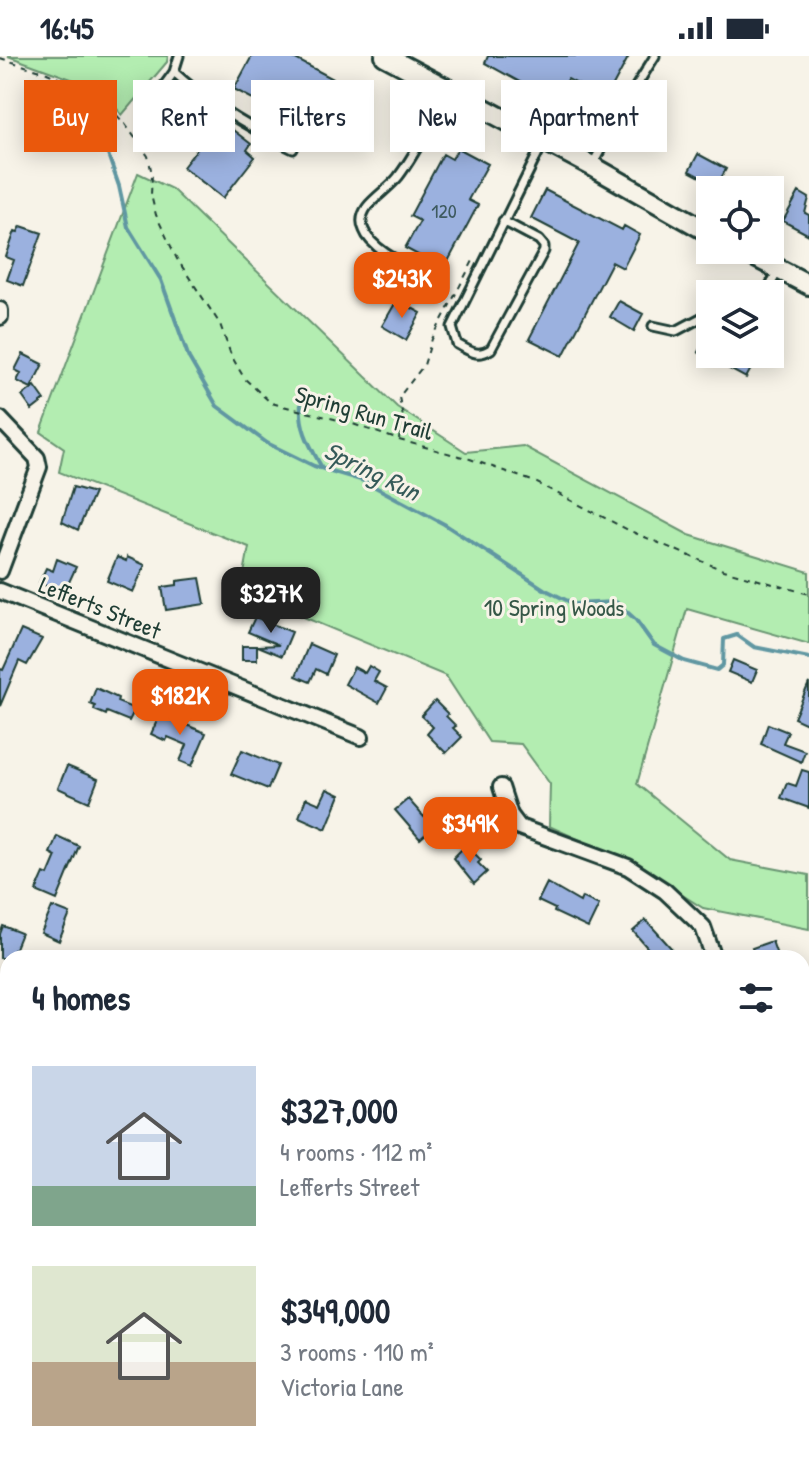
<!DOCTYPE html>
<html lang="en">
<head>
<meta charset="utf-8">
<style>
	body { margin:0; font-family:"Patrick Hand",sans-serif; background:#f2f2f3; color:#1f2937; height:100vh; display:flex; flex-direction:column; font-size:30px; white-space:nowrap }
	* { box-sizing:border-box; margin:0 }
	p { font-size:26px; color:#747a83 }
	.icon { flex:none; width:44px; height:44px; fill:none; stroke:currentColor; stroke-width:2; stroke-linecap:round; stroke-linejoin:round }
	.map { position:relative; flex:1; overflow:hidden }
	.drawer { position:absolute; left:0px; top:894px; width:810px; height:512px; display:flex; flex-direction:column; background:#fff; border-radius:24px 24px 0 0; box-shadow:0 4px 20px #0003 }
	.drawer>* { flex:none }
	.banner { position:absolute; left:24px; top:24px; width:762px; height:72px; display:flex; gap:16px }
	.tools { position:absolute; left:696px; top:120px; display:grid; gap:16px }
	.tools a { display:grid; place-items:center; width:88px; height:88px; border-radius:0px; background:#fff; box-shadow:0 4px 20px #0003; font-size:40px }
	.price { position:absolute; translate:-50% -68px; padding:0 18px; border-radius:16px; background:#ea580c; color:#fff; font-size:26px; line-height:52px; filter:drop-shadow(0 2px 4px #0008) }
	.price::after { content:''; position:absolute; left:50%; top:48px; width:24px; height:18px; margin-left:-12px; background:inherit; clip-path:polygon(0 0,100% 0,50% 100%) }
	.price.current { background:#222; color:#fff }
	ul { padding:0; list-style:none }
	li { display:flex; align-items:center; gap:24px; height:200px; padding:0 32px }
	li span { display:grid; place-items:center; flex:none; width:224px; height:160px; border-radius:0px; color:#555 }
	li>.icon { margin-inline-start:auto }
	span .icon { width:96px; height:96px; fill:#fffc; stroke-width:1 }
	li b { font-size:34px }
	h2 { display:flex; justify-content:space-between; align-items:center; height:96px; padding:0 32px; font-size:34px }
	.chip { padding:0 28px; border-radius:0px; background:#fff; box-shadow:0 4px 20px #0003; font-size:28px; line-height:72px }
	.chip.current { background:#ea580c; color:#fff }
	.status { display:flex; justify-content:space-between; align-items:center; height:56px; padding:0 40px; background:#fff; direction:ltr }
	.status svg { height:22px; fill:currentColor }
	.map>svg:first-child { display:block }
	.green { fill:#b3edb1; stroke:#699572; stroke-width:2 }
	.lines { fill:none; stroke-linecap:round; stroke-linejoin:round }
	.stream { stroke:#6097a2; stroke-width:4 }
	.building { fill:#9bb1df; stroke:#1f3d34; stroke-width:2 }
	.service-casing { stroke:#1f3d34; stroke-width:13 }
	.minor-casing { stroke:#1f3d34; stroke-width:20 }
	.tertiary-casing { stroke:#1f3d34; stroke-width:24 }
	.secondary-casing { stroke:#1f3d34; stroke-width:26 }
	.path { stroke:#1f3d34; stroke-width:2; stroke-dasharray:6 6; stroke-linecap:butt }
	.service { stroke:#f7f3e8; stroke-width:7 }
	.minor { stroke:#f7f3e8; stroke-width:14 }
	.tertiary { stroke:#f7f3e8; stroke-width:18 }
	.secondary { stroke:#f7f3e8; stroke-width:20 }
	.labels { text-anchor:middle; stroke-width:6; stroke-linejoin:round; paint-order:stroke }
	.number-label { font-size:20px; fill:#3e5a5f }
	.street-label { font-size:24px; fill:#1f3d34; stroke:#f7f3e8 }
	.park-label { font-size:24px; fill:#355747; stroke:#f7f3e8 }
	.water-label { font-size:26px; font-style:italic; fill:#355b59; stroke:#f7f3e8 }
</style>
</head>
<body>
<div class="status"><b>16:45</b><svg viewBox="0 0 49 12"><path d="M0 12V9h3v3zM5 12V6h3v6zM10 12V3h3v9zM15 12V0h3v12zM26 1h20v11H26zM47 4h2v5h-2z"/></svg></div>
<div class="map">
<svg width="809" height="1406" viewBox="0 0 809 1406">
	<rect width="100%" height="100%" fill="#f7f3e8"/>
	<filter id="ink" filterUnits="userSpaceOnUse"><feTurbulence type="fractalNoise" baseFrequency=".0125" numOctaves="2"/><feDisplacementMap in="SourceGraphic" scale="16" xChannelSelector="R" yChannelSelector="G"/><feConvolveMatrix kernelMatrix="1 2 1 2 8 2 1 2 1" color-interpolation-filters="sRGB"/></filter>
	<g filter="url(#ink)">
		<path class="green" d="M8,0H168L167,6L122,59L106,40L82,27Z
			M138,117L172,133L397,351L466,396L523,390L689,479L809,516V588L687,553L637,728L730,804L809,819V873L703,852L633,808L549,770L550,728L521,688L489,686L446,620L279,551L243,523L249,491L59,416L64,392L41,376Z
			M0,1164L8,1168V1378L0,1398Z"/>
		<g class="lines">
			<path class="stream" d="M66,28C97,44 88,56 107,77L104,87L119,130L128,171L161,224L189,302L217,350L267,387L314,410L364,425L444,468L544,533L574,548L616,546L636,564L654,589L684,605L717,614L723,609L724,583L737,579L754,591L809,602
				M301,347C299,372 309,388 321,410"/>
		</g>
		<path class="building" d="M252,0H290L356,35L330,84L234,33Z
			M488,0H629L606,43L568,23L556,46L485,7Z
			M220,64L251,88L247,94L255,101L223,142L183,111Z
			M458,92L488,108L468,144L478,149L444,213L405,192L420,165L410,160L443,98L452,103Z
			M698,98L726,113L717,130L689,115Z
			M545,134L622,174L624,170L640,179L623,212L612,206L563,300L529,283L579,187L531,162Z
			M799,136L809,142L805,157L809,159V179L783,165Z
			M21,170L42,177L23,230L7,224L14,204L6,201L15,175L18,176Z
			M397,244L421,257L406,284L382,270Z
			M619,245L643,258L634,275L610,261Z
			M710,275V298H759L746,322L698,296Z
			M23,298L43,308L31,332L17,325L21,317L15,314Z
			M35,330L45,344L32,354L22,340Z
			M73,431L94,437L78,474L62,466Z
			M117,501L126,505L127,501L145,509L133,536L107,525Z
			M57,503L76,511L64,537L39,527L46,512L53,515Z
			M200,522L205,548L166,554L162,531L177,529V525Z
			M255,561L292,576L282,600L258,590L279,589L248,576Z
			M21,574L42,583L27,609L19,605L0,650V613L3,614Z
			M309,588L334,599L326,618L316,613L310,626L296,620Z
			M242,590H257V604H242Z
			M733,604L757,614L752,626L728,616Z
			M369,610L379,616L374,625L387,632L379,647L345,628L354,611L365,617Z
			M809,627V669L794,662Z
			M96,632L118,642L117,646L135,653L129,665L107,656L106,659L94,654L95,650L90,648Z
			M435,645L448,658L446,660L456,670L453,672L462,681L446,697L427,678L433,671L421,660Z
			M160,658L206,677L192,710L180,705L187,689L168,681L166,685L151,678Z
			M768,668L788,676L783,687L805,695L801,706L761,688Z
			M242,694L278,709L268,733L231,718Z
			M67,710L98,723L89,746L58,732Z
			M802,714L809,716V752L781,742L787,727L796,730Z
			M327,733L340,739L326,773L299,761L306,742L320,748Z
			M408,743L424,761L426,759L436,769L420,783L395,754Z
			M57,780L79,790L57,844L36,835L44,817L48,819L56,800L50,797Z
			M463,792L468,797L471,794L481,804L478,807L487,816L474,828L453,802Z
			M547,827L580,846L582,841L599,849L588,872L554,856L555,853L538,845Z
			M52,851L70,858L59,885L41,877Z
			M646,864L672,893L661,902H656L633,875Z
			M3,870L21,877L11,902H0V878Z
			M772,885L778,902H756L752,892Z"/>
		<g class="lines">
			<defs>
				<path id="service" d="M174,16C210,49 249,72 293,93
					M144,57L174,16L179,0
					M593,108L622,53L655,0
					M503,165L539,184L544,190V195L491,293C477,302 470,295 457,288L452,271L543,87
					M428,221C410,211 371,194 364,174C360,166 362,158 367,151C376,140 389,132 398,121C418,95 432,63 448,35
					M765,238L778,215
					M653,270L676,275L710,257"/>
				<path id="minor" d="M0,254V261
					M0,363L37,402L39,411L0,515
					M0,535L361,681
					M501,731L510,759L519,771L628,811L665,835L703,871L714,902
					M802,1027L809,1040
					M802,1083L809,1082
					M802,1319L809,1303
					M79,1406L82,1398
					M248,1406L251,1398
					M418,1406L421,1398
					M626,1406L630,1398
					M766,1406L769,1398"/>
				<path id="tertiary" d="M385,0L592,110L710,177
					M742,194L809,229"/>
				<path id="secondary" d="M0,1156L8,1160
					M554,1398L568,1406"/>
			</defs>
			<use href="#service" class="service-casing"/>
			<use href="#minor" class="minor-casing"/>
			<use href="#tertiary" class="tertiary-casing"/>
			<use href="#secondary" class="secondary-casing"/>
			<path class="path" d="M0,2L47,17L99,40L125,68L148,100L152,118L151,139L156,159L177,203L220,268L231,299L244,322L271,347L350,367L399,384L470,403L535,426L628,474L723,514L809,538
				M399,383L403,361L399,341L424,309L432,283L474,203"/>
			<use href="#service" class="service"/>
			<use href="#minor" class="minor"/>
			<use href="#tertiary" class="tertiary"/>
			<use href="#secondary" class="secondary"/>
		</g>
	</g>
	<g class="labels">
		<g class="number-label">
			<text x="444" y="162">120</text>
		</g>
		<g class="street-label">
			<text transform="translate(364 357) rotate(16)" y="8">Spring Run Trail</text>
			<text transform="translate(100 552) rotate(22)" y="8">Lefferts Street</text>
		</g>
		<g class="park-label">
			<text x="554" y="560">10 Spring Woods</text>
		</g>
		<g class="water-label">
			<text transform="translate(372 415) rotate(26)" y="9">Spring Run</text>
		</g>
	</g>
</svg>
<div class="tools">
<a><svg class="icon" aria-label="locate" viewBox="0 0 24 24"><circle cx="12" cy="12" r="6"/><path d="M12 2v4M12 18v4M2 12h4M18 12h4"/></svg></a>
<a><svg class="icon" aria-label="layers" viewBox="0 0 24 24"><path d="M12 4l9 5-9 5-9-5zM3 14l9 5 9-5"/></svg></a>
</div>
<b class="price" style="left:402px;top:264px">$243K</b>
<b class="price current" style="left:271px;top:579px">$327K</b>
<b class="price" style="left:180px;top:681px">$182K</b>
<b class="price" style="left:470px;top:809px">$349K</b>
<div class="banner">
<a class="chip current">Buy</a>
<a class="chip">Rent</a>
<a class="chip">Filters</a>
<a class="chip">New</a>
<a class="chip">Apartment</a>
</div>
<section class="drawer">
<h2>4 homes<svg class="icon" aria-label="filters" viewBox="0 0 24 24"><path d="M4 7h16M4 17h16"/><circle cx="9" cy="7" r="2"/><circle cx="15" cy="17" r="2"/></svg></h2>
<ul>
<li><span style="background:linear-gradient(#c9d6e8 75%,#7fa58c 0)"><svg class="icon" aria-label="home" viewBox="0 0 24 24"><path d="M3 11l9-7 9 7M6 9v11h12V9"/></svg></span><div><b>$327,000</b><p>4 rooms · 112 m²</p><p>Lefferts Street</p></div></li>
<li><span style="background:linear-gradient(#dfe7d0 60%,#b9a48a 0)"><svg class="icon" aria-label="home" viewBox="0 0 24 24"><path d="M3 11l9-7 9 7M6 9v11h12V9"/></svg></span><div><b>$349,000</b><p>3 rooms · 110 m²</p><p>Victoria Lane</p></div></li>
</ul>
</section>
</div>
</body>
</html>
